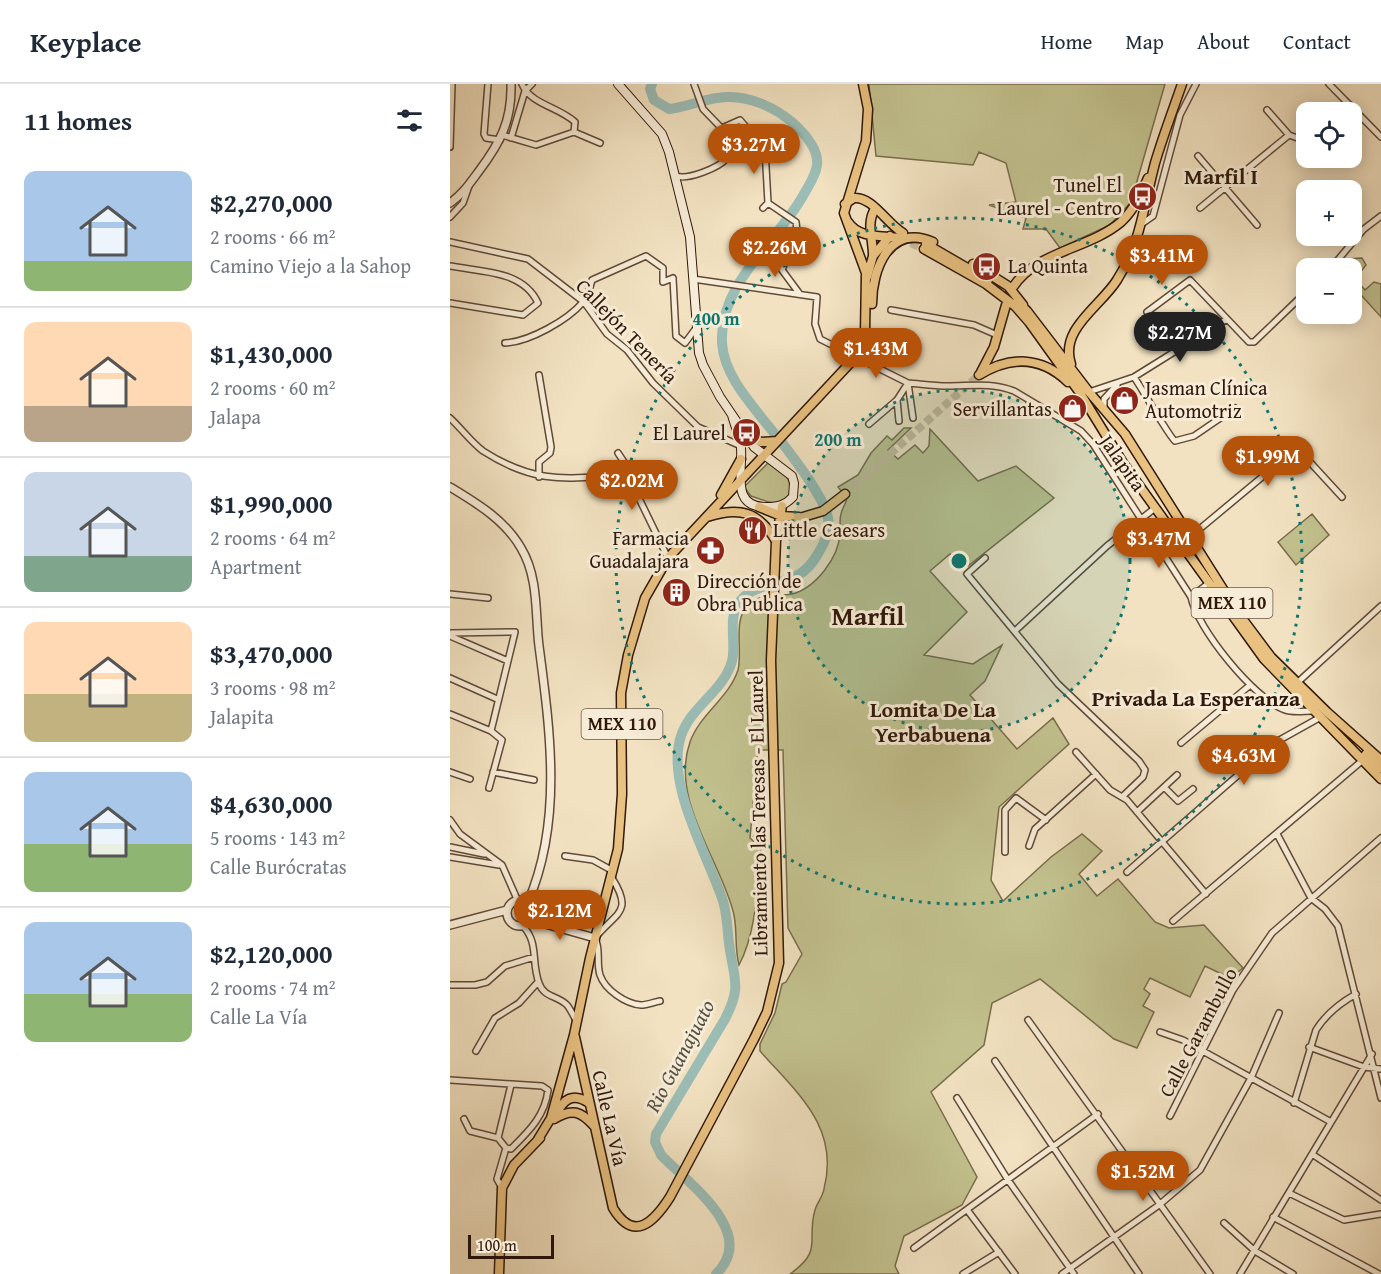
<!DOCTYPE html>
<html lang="en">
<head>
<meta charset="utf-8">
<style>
	body { margin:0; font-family:"Gentium Book Plus",serif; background:#f2f2f3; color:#1f2937; height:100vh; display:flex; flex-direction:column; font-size:22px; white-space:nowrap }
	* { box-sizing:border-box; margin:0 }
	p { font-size:20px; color:#747a83 }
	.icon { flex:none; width:33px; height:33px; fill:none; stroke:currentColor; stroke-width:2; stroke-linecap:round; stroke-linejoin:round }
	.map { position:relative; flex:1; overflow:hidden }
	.sheet { display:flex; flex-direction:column; background:#fff; width:450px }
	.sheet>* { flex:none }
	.tools { position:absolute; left:846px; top:18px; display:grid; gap:12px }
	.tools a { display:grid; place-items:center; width:66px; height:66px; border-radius:12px; background:#fff; box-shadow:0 3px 15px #0003; font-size:30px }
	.scale { position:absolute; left:18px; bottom:15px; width:86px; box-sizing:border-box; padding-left:6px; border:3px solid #30180a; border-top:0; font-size:16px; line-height:21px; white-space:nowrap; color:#30180a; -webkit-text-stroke:4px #f7ecd7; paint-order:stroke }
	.price { position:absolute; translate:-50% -51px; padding:0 14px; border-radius:21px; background:#b45309; color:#fff; font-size:20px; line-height:39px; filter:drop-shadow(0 2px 3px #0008) }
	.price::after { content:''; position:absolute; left:50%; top:36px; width:18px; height:14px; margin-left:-9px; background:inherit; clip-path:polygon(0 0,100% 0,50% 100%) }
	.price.on { background:#222; color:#fff }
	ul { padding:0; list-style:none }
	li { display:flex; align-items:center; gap:18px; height:150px; padding:0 24px }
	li+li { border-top:2px solid #e0e1e3 }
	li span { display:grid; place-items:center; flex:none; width:168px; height:120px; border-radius:12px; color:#555 }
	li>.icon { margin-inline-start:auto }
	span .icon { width:72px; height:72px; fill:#fffc; stroke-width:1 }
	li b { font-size:26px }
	h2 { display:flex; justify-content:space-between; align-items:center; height:72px; padding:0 24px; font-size:26px }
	header { display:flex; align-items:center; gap:36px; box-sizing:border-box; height:84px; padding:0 30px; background:#fff; border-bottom:2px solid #e0e1e3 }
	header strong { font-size:28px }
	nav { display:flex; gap:33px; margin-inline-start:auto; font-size:21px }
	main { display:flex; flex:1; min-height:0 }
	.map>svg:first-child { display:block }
	.green { fill:#c2c18e; stroke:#796c4c; stroke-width:1.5 }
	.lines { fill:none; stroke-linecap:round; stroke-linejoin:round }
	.river { stroke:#9bbdb6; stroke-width:10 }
	.primary-tunnel { stroke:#cbba9c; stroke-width:8; stroke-dasharray:8 4; stroke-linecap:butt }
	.minor-casing { stroke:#604a38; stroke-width:8 }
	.tertiary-casing { stroke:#604a38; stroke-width:10 }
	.secondary-casing { stroke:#30180a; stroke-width:10 }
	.primary-casing { stroke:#30180a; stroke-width:11 }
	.minor { stroke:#f7ecd7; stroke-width:5 }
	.tertiary { stroke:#f7ecd7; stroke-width:7 }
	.secondary { stroke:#f7ecd7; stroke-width:8 }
	.primary { stroke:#e9c180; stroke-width:8 }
	.ring { fill:none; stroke:#0f766e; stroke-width:3; stroke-dasharray:3 6 }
	.labels { text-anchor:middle; stroke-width:6; stroke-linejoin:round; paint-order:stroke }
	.shield { fill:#f7ecd7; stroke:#6c5848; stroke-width:1.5 }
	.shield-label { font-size:18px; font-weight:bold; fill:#30180a }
	.poi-label { font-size:20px; fill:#30180a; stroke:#f7ecd7; text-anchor:end }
	.street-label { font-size:20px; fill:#30180a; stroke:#f7ecd7 }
	.water-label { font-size:21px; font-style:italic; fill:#555246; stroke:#f7ecd7 }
	.quarter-label { font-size:22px; font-weight:bold; fill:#30180a; stroke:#f7ecd7 }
	.district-label { font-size:26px; font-weight:bold; fill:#30180a; stroke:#f7ecd7 }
	.centre { fill:#0f766e; stroke:#f7ecd7; stroke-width:3 }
	.ring-label { font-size:18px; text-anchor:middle; font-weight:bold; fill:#0f766e; stroke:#f7ecd7; stroke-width:6; stroke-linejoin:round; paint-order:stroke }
</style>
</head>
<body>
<header>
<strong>Keyplace</strong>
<nav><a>Home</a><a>Map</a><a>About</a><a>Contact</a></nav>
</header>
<main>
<section class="sheet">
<h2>11 homes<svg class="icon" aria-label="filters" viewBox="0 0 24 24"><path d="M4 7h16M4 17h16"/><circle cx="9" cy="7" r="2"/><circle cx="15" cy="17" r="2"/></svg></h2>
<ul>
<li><span style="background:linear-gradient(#a9c7e8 75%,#8fb573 0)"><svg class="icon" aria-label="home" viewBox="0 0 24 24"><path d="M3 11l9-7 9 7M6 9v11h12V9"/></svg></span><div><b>$2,270,000</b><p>2 rooms · 66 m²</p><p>Camino Viejo a la Sahop</p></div></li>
<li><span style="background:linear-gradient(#ffd9b3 70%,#b9a48a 0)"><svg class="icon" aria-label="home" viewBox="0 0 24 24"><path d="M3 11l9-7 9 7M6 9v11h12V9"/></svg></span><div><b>$1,430,000</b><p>2 rooms · 60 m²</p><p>Jalapa</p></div></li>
<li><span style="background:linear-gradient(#c9d6e8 70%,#7fa58c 0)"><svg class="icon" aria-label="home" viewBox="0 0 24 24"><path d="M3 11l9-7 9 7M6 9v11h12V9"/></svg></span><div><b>$1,990,000</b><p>2 rooms · 64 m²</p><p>Apartment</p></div></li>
<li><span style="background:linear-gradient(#ffd9b3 60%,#c2b280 0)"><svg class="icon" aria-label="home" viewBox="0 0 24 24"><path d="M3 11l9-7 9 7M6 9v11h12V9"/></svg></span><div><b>$3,470,000</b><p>3 rooms · 98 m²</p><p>Jalapita</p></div></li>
<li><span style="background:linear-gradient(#a9c7e8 60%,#8fb573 0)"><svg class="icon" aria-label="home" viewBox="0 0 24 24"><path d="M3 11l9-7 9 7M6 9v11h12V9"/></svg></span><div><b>$4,630,000</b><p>5 rooms · 143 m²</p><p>Calle Burócratas</p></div></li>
<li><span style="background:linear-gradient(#a9c7e8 60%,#8fb573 0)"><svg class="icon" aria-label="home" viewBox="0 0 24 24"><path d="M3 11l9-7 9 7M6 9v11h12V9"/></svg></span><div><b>$2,120,000</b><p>2 rooms · 74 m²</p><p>Calle La Vía</p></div></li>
</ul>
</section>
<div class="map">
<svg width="931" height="1190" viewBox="0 0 931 1190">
	<rect width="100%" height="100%" fill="#f2e2c1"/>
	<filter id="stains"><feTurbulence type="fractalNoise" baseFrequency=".00333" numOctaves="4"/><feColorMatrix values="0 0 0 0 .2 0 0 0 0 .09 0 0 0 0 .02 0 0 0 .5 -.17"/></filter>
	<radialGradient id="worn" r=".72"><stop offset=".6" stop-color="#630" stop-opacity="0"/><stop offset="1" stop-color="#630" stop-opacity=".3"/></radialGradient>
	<path class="green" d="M419,0H715L681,118L660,141L610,164L596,145H573L576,134L539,121L566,118L556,79L529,68L523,81L426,72Z
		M912,174L916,181L905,195L915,206L924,198L931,200V233L902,201V184H887L896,175Z
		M454,344H461L438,366L448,375L465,361L473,369L479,362L480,345L528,397L566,382L604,414L518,482L500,470L480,487L517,528L474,571L523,580L552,561L535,597L520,611L567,665L603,634L619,660L549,723L541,796L553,817L601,773L632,750L652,767L629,790L647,812L668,795L705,838L719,844L754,841L793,884L780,894L755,882L740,913L700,894L694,905L700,910L693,922L704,928L687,964L664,955L590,895L542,919L534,961L481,1008L527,1093L512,1121L454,1152L445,1182L449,1190H340C374,1166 356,1157 365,1126C367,1119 373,1112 374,1105C390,1043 347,1009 310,967V960L325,929L332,900L336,898L352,870L338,844L333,666H308L300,754L311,764C307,802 307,847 289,881C284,863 288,844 283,827C269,774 220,715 240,658C250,630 279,614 288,586C293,566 282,535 299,520C312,509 327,513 342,510C366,504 389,473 390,449C391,443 389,436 391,430C392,424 396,420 397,414L388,403L408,391L421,369L437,352L442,356Z
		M318,379C334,389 345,395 338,414L324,420L301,412L294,403Z
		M862,430L879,451L846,481L828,458Z"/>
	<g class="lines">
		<path class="river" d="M202,0L200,5L204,16L219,25C238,23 258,13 277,13C300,12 326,24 343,39C354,49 369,65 367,81C366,91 359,101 354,110C328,158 269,198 272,259C274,293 304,323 324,349
			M266,1190C309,1149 239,1100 211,1071L205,1058L206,1050L275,935C291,904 285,898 280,866C277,849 278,833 273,817C258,771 215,700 231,652C241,622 274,607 282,577C287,558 276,532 291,516C303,501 327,501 344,493C356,488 363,479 369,468C375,458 380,446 378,434C374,413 346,377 333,360"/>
		<path class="primary-tunnel" d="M450,154L474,165
			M395,410L529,291"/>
		<defs>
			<path id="minor" d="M38,0L34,50L36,54L50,56
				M72,0C80,20 109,23 125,38L124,48
				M879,0L931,53
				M817,26L839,51
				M894,28L900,21
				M272,44L290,36L315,65L318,119L313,124
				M52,51L86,61L124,48L150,59
				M61,54L75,7L82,0
				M0,63L2,0
				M748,72L807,141
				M226,92C238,96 269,84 277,74C282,68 281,62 281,54L253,25L244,0
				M318,119L346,138L347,147L332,186L349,209
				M750,124L839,51L856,57
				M0,133L13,119L19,102
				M693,139L703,132L730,31L746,0
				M0,158L78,175L134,218L157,250L177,266L203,299L248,343L291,362
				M0,182C31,188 73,186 88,219L73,231L0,219
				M881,184L914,145L931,132
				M243,195L367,213L365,240L370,255L458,299L463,334
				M441,226L524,241L547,251
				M697,228L740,196L799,258H804L856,208
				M55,259C79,258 118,236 133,218C138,213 140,203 142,196L196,172L213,184V198L223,194L226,252L235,259L246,244
				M684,293C691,303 720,354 725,357L744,352L785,324
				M639,308L684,293L777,235
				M447,316L449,337
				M654,324V315L667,301
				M0,334C11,344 21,358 33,367C100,410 135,388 205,391L209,395L212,409
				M419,340L447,316L458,299C471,300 484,302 497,302C521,302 541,298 564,307L631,347L643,360L741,513C747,544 804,615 835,626C843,629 854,627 862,627
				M168,369L174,378V393L182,400L218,474
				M89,393V378L100,369L101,363L89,291
				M740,453L847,364L892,413
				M535,474L517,490L608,600L689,677L695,686L693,693L672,713
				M0,510L38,514
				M741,513L759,499
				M566,546L657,462L705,424
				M0,549L65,548L41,647
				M0,552L58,577
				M0,594L47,615
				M847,599L931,522
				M0,630L41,647L52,656L39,704
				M731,659L799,602
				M626,668L660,706L677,716L756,810
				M0,688L20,695
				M43,688L84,696
				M714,703L728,717L743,705
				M687,728L727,691
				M0,736L10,750L52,781L67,815
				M827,750L861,814L875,825L888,842L931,1014
				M579,762L585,745L646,690
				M0,763L34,770
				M555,768V726L566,714L596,736
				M115,772L143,776L163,787
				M0,773L49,781
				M677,788L826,658L869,634
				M162,794C184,829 166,828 145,854C151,866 146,878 150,891C155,906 176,920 191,921C197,921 204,918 210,917
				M119,818L152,828
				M723,837L913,676
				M73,842C89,859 81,878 89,899C94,914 107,911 117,921C121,926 124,933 127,938
				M0,901H25L37,898L55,882L84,873
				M578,936L760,1190
				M710,948L733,956L881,1038
				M859,963L914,983L931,985
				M26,967L45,934L69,919L88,898
				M545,977L689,1190
				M0,996L92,1002L98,1006C95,1032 79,1047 61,1065L56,1064L48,1054
				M507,1014L558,1096L624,1190
				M844,1019L866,946C876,930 890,919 906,910
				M720,1032L783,906L822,849L931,754
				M14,1035L20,1047L48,1054
				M48,1054L61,1001
				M862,1070L931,1116
				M52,1104L47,1095L56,1064
				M839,1109L894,1136L931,1130
				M518,1127L565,1190
				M823,1133L929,1190
				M774,1139L805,1167L843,1190
				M464,1164L648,1030
				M513,1190L549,1168
				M612,1190L709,1121L750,1086L801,994L829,929
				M790,1190L922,970"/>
			<path id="tertiary" d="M0,119C13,110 20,99 29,87C50,59 62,37 61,0
				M0,403C28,420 55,436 71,464C89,494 85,530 89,562C100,646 113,737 78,818
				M57 829a13 13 0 1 1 26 0a13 13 0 1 1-26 0Z
				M81,836L145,854
				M0,841L57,826"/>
			<path id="secondary" d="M168,0L212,50L219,68L240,153L249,269L253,281L270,313L304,363L342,392L344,399L343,413C335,421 329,423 317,423C280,424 293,387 291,364C290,353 285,342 282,331"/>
			<path id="primary" d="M395,120L404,114C422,112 437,140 453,149
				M398,138C409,155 432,151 450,154
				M476,160L538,196
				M474,165L536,200L565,222L579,238L630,309L673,379L814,575L931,695
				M423,171C423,155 416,139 425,125
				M523,180L558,202L573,221
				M417,193L423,172L440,152
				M563,203C587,167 639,165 671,138C684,126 691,110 698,94
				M568,218L577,227L639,308L675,350L788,529L821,573L877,628L931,676
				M422,220C422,186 439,139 483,158
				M621,280C609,245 651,222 667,196C691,159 694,120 705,79C713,52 723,26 732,0
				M531,288L544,263L556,221
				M529,291C560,272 591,272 618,298
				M297,352L311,358L327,357
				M271,411L291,375
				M309,423L331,432L349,433
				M257,433C290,422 309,428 326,457
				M329,451L343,436L373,427L395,410
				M916,670L931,684
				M125,953L163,1124C184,1159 204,1138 220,1113L304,955L317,928L329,879L321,576L326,457L332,422
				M106,1031C113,1015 123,1008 139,1019
				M104,1035C122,1024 131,1027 144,1042
				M87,1057L101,1034L124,951L140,874L168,765L172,710L171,609L178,571L195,514L218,474L403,276L415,250L416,189L394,129L416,57L418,25L413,0
				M49,1190L52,1104L64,1081L90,1054"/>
		</defs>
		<use href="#minor" class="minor-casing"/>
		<use href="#tertiary" class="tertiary-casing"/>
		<use href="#secondary" class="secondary-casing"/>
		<use href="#primary" class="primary-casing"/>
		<use href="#minor" class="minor"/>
		<use href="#tertiary" class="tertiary"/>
		<use href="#secondary" class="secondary"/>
		<use href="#primary" class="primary"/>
	</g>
	<circle cx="509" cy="477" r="171" fill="#0f766e" fill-opacity=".12"/>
	<g class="ring">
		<circle cx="509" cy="477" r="171"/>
		<circle cx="509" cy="477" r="343"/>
	</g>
	<defs>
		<symbol id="bus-disc" viewBox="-11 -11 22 22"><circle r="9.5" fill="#8f2418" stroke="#f7ecd7"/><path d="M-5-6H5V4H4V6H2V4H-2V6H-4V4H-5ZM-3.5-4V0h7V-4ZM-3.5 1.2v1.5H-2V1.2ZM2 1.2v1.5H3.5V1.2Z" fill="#fff"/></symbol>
		<symbol id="shop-disc" viewBox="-11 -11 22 22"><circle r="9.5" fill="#8f2418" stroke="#f7ecd7"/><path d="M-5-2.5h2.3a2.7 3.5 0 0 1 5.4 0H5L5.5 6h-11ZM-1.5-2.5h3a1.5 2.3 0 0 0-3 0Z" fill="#fff"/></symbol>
		<symbol id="restaurant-disc" viewBox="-11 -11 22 22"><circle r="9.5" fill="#8f2418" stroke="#f7ecd7"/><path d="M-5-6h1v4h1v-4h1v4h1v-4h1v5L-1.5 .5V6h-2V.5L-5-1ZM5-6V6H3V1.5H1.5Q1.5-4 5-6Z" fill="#fff"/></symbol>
		<symbol id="pharmacy-disc" viewBox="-11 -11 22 22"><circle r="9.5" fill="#8f2418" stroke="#f7ecd7"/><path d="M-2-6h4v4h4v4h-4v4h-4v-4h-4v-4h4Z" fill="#fff"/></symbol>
		<symbol id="building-disc" viewBox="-11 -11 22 22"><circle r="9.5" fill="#8f2418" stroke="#f7ecd7"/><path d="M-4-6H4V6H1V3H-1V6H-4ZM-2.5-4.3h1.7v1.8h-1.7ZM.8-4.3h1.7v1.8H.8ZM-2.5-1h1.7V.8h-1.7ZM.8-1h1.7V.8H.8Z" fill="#fff"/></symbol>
	</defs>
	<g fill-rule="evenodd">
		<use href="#bus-disc" x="676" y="96" width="33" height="33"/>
		<use href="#bus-disc" x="520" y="166" width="33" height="33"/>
		<use href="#shop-disc" x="658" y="300" width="33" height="33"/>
		<use href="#shop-disc" x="606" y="308" width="33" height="33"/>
		<use href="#bus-disc" x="280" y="332" width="33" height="33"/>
		<use href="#restaurant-disc" x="286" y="430" width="33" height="33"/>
		<use href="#pharmacy-disc" x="244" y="450" width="33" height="33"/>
		<use href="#building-disc" x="210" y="492" width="33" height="33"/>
	</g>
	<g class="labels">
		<g class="shield">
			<rect x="741.5" y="504" width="81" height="30" rx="4.5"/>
			<rect x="131.5" y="625" width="81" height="30" rx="4.5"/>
		</g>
		<g class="shield-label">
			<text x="782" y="525">MEX 110</text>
			<text x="172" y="646">MEX 110</text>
		</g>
		<g class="poi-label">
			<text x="672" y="108">Tunel El<tspan x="672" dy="23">Laurel - Centro</tspan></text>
			<text x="558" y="189" text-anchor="start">La Quinta</text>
			<text x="695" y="311" text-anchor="start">Jasman Clínica<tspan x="695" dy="23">Automotriz</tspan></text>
			<text x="602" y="332">Servillantas</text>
			<text x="276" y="356">El Laurel</text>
			<text x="323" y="453" text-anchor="start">Little Caesars</text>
			<text x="239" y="461">Farmacia<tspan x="239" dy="23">Guadalajara</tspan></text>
			<text x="247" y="504" text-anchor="start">Dirección de<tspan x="247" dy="23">Obra Publica</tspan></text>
		</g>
		<g class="street-label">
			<text transform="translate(177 247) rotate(46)" y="7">Callejón Tenería</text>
			<text transform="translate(673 379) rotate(55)" y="7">Jalapita</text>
			<text transform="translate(308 729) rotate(-91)" y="7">Libramiento las Teresas - El Laurel</text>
			<text transform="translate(748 948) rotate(-62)" y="7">Calle Garambullo</text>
			<text transform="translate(160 1034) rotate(77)" y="7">Calle La Vía</text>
		</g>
		<g class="water-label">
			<text transform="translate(230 972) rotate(-62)" y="7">Rio Guanajuato</text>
		</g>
		<g class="quarter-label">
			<text x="771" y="100">Marfil I</text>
			<text x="746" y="622">Privada La Esperanza</text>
			<text x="483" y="633">Lomita De La<tspan x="483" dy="25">Yerbabuena</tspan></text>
		</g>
		<g class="district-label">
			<text x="418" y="541">Marfil</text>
		</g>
	</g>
	<circle cx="509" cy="477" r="9" class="centre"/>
	<g class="ring-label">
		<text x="266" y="241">400 m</text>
		<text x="388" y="362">200 m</text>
	</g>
	<rect width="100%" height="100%" filter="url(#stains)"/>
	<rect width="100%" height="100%" fill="url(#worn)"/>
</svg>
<div class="tools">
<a><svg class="icon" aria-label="locate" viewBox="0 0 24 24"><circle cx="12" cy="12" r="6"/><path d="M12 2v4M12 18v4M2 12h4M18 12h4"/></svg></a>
<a>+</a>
<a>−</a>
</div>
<div class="scale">100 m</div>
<b class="price" style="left:304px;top:91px">$3.27M</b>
<b class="price" style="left:325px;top:194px">$2.26M</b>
<b class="price" style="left:712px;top:202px">$3.41M</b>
<b class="price on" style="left:730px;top:279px">$2.27M</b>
<b class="price" style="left:426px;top:295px">$1.43M</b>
<b class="price" style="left:818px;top:403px">$1.99M</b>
<b class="price" style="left:182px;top:427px">$2.02M</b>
<b class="price" style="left:709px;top:485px">$3.47M</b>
<b class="price" style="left:794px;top:702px">$4.63M</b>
<b class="price" style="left:110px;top:857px">$2.12M</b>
<b class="price" style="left:693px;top:1118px">$1.52M</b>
</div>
</main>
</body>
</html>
